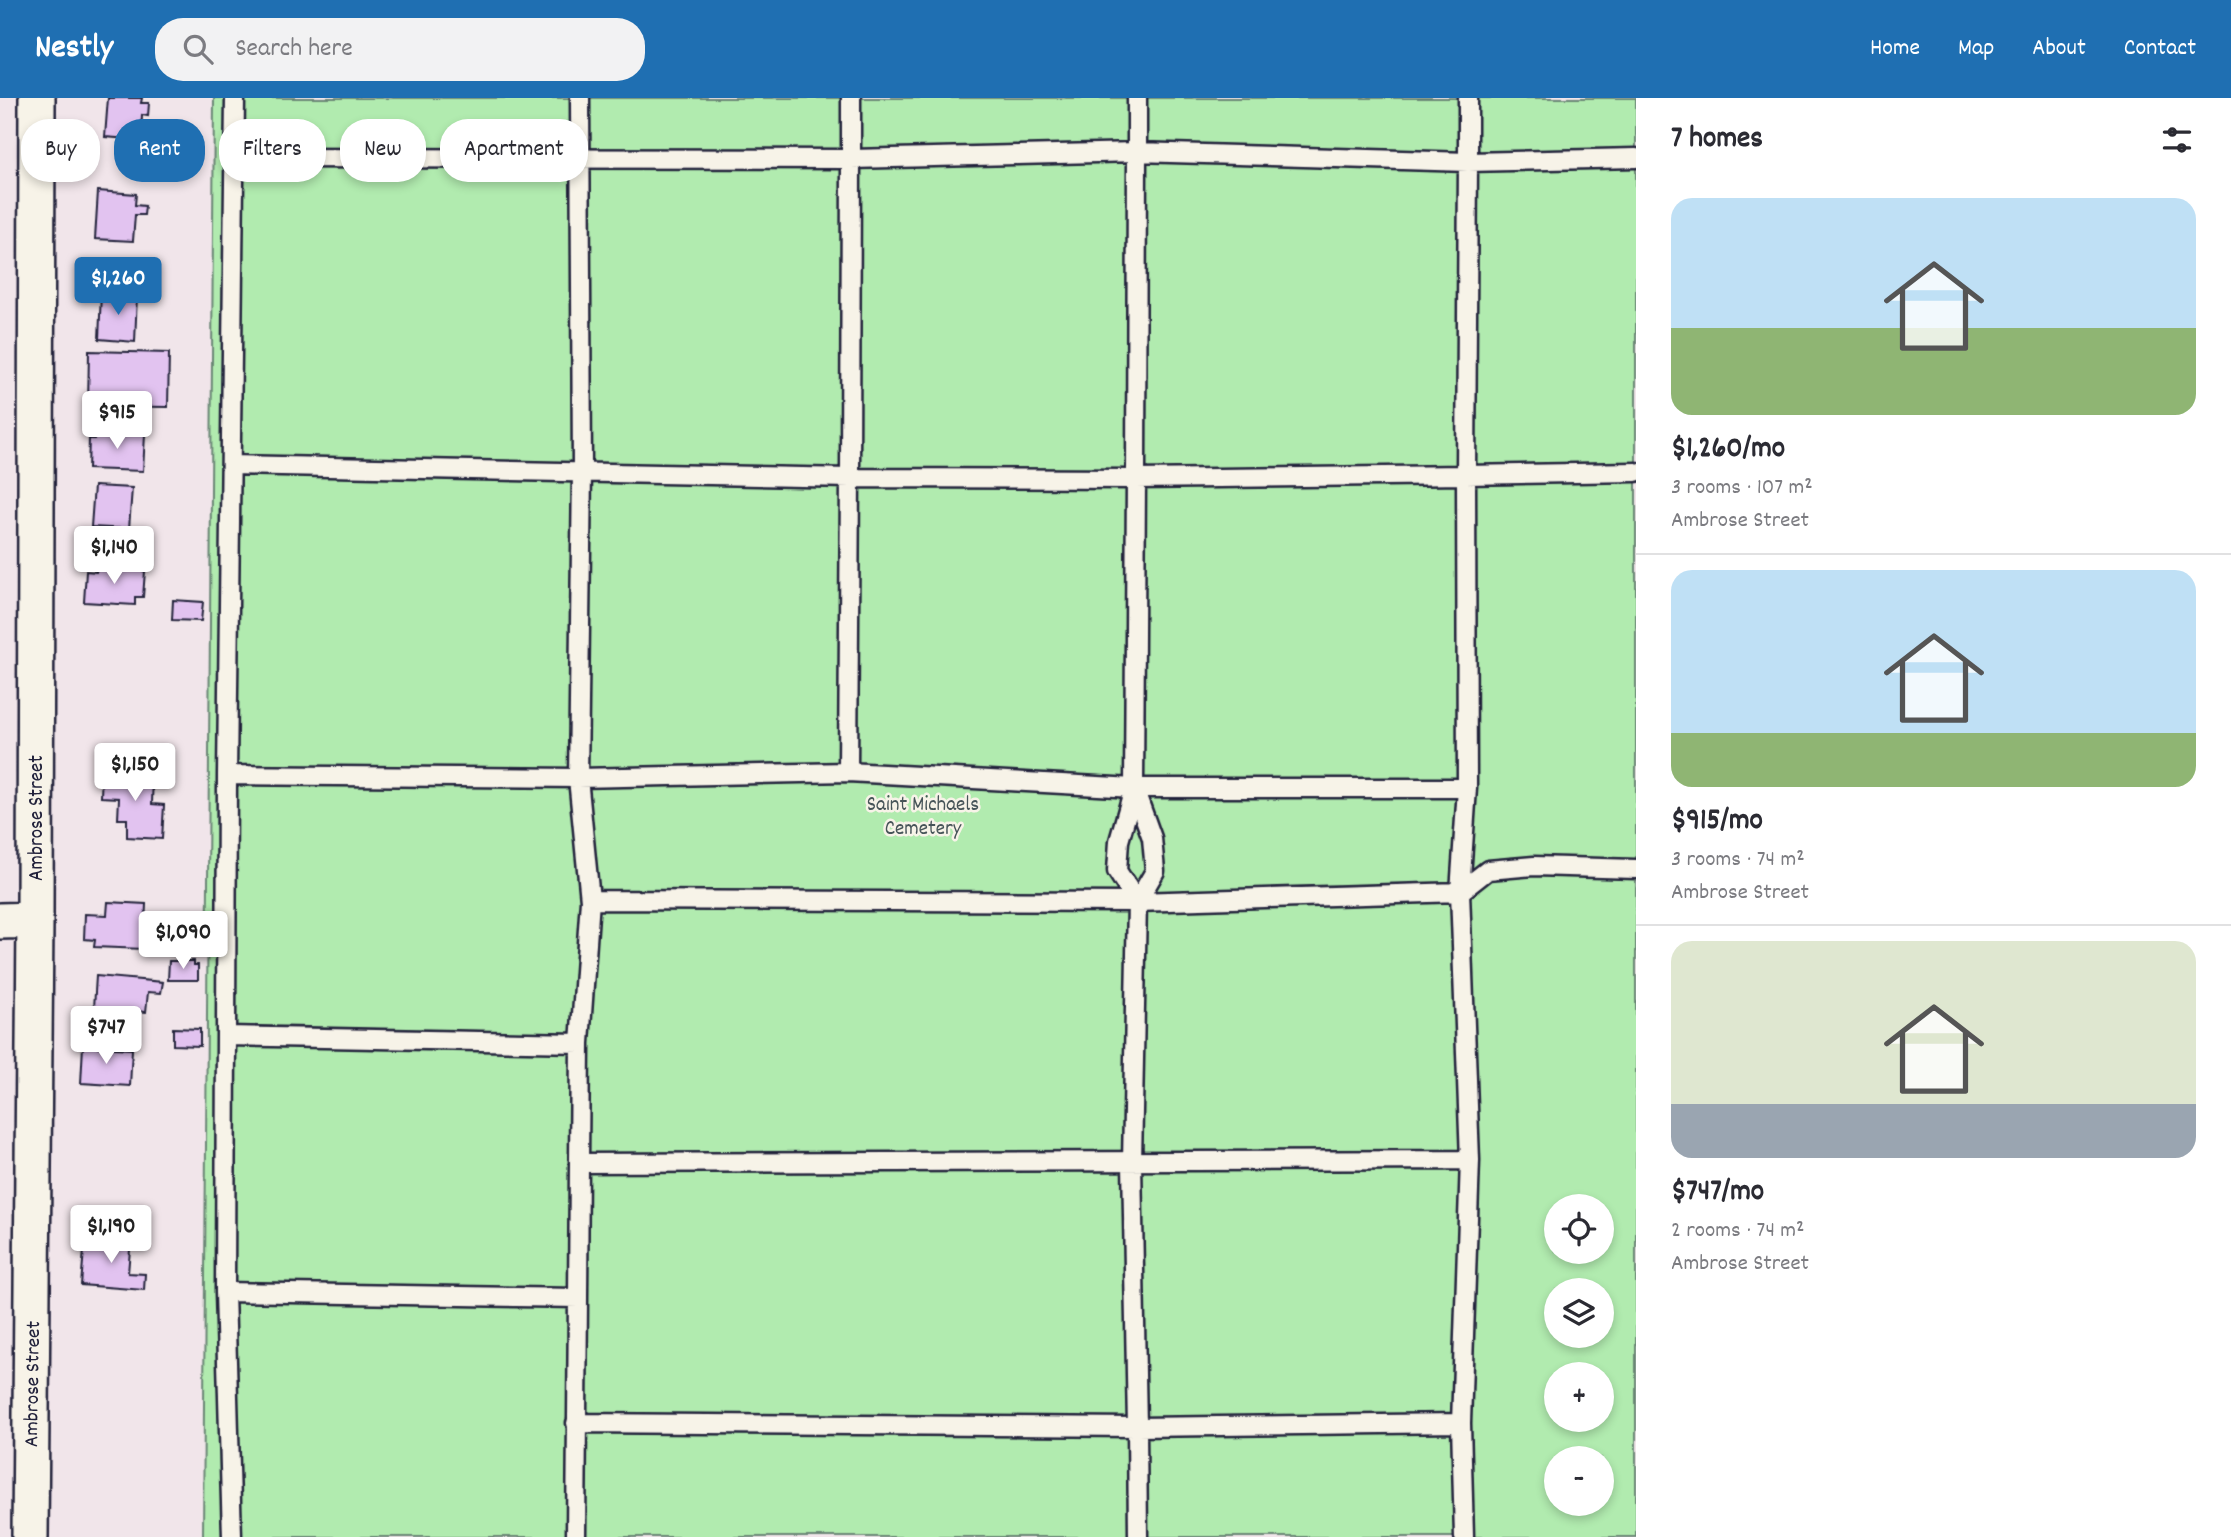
<!DOCTYPE html>
<html lang="en">
<head>
<meta charset="utf-8">
<style>
	body { margin:0; font-family:Dekko,sans-serif; background:#f2f2f3; color:#2b2b33; height:100vh; display:flex; flex-direction:column; font-size:26px; white-space:nowrap }
	* { box-sizing:border-box; margin:0 }
	p { font-size:23px; color:#7c7c81 }
	.icon { flex:none; width:38px; height:38px; fill:none; stroke:currentColor; stroke-width:2; stroke-linecap:round; stroke-linejoin:round }
	.map { position:relative; flex:1; overflow:hidden }
	.drawer { display:flex; flex-direction:column; background:#fff; width:595px }
	.drawer>* { flex:none }
	.top-card { position:absolute; left:21px; top:21px; width:665px; height:63px; display:flex; gap:14px }
	.buttons { position:absolute; left:1544px; top:1096px; display:grid; gap:14px }
	.buttons a { display:grid; place-items:center; width:70px; height:70px; border-radius:50%; background:#fff; box-shadow:0 4px 10px #0003; font-size:35px }
	.price { position:absolute; translate:-50% -60px; padding:0 16px; border-radius:7px; background:#fff; color:#222; font-size:23px; line-height:46px; filter:drop-shadow(0 2px 4px #0008) }
	.price::after { content:''; position:absolute; left:50%; top:42px; width:21px; height:16px; margin-left:-10px; background:inherit; clip-path:polygon(0 0,100% 0,50% 100%) }
	.price.active { background:#1f6fb2; color:#fff }
	ul { padding:0; list-style:none }
	li { display:grid; align-content:center; gap:14px; height:371px; padding:0 35px }
	li+li { border-top:2px solid #e1e1e2 }
	li span { display:grid; place-items:center; height:217px; border-radius:21px; color:#555 }
	li>.icon { margin-inline-start:auto }
	span .icon { width:126px; height:126px; fill:#fffc; stroke-width:1 }
	li b { font-size:30px }
	h2 { display:flex; justify-content:space-between; align-items:center; height:84px; padding:0 35px; font-size:30px }
	.tag { padding:0 24px; border-radius:28px; background:#fff; box-shadow:0 4px 10px #0003; font-size:24px; line-height:63px }
	.tag.active { background:#1f6fb2; color:#fff }
	header { display:flex; align-items:center; gap:42px; box-sizing:border-box; height:98px; padding:0 35px; background:#1f6fb2; color:#fff }
	header strong { font-size:33px }
	nav { display:flex; gap:38px; margin-inline-start:auto; font-size:24px }
	.search { width:490px; height:63px; background:#f2f2f3; display:flex; align-items:center; gap:18px; box-sizing:border-box; padding:0 24px; border-radius:28px; color:#7c7c81; font-size:26px }
	main { display:flex; flex:1; min-height:0 }
	.map>svg:first-child { display:block }
	.green { fill:#b1ebaf; stroke:#6a8675; stroke-width:2; fill-rule:evenodd }
	.building { fill:#e2c3f0; stroke:#22223b; stroke-width:2 }
	.lines { fill:none; stroke-linecap:round; stroke-linejoin:round }
	.service-casing { stroke:#22223b; stroke-width:23 }
	.minor-casing { stroke:#22223b; stroke-width:40 }
	.service { stroke:#f7f3e8; stroke-width:18 }
	.minor { stroke:#f7f3e8; stroke-width:35 }
	.labels { text-anchor:middle; stroke-width:5; stroke-linejoin:round; paint-order:stroke }
	.park-label { font-size:21px; fill:#465458; stroke:#f7f3e8 }
	.street-label { font-size:21px; fill:#22223b; stroke:#f7f3e8 }
</style>
</head>
<body>
<header>
<strong>Nestly</strong>
<div class="search"><svg class="icon" aria-label="search" viewBox="0 0 24 24"><circle cx="10" cy="10" r="6"/><path d="M15 15l6 6"/></svg>Search here</div>
<nav><a>Home</a><a>Map</a><a>About</a><a>Contact</a></nav>
</header>
<main>
<div class="map">
<svg width="1636" height="1439" viewBox="0 0 1636 1439">
	<rect width="100%" height="100%" fill="#f1e5ea"/>
	<filter id="ink" filterUnits="userSpaceOnUse"><feTurbulence type="fractalNoise" baseFrequency=".0143" numOctaves="2"/><feDisplacementMap in="SourceGraphic" scale="14" xChannelSelector="R" yChannelSelector="G"/><feConvolveMatrix kernelMatrix="1 2 1 2 8 2 1 2 1" color-interpolation-filters="sRGB"/></filter>
	<g filter="url(#ink)">
		<path class="green" d="M214,0H1636V1439H203ZM1556,1108H1601V1153H1556ZM1556,1192H1601V1237H1556ZM1556,1276H1601V1321H1556ZM1556,1360H1601V1405H1556Z"/>
		<path class="building" d="M108,0H142L141,5H149L148,18L142,17L141,42L105,39Z
			M98,93L136,96L135,107L145,108L144,117H135L133,143L95,141Z
			M101,195L137,197L135,244L99,241Z
			M89,253L169,255L168,309L88,308Z
			M95,333L145,336L143,373L88,371L89,341H94Z
			M94,388L132,390L129,431L91,429Z
			M97,470L145,473L143,499H135V507L84,504L86,473L96,474Z
			M173,502L203,504L201,523L172,522Z
			M102,673L153,675L152,706L164,707L162,741L127,739V721H118L119,700L101,699Z
			M108,804L146,806L144,851L94,849L95,842L84,841L85,816L107,817Z
			M169,863H194V867H198V882H168Z
			M96,878L163,884L161,895L148,894L146,914L94,910Z
			M173,930L200,931V948L173,947Z
			M83,948L132,951L130,988L81,985Z
			M99,1137L131,1140L128,1175L145,1176L144,1192L81,1187L84,1152L97,1153Z"/>
		<g class="lines">
			<defs>
				<path id="service" d="M580,0L582,373L578,680L590,802L1137,804L1460,794L1470,1062L1461,1325L1464,1439
					M851,0V61L1137,54L1468,64L1466,377L1136,381L1137,54V0
					M1468,0V64L1636,60
					M231,367L850,380L851,61L235,60
					M1636,374L1466,377L1467,690L1460,794L1488,772L1534,768L1636,771
					M227,677L578,680L848,674
					M1134,690L848,674L850,380L1136,381L1134,690H1467
					M1137,804L1155,773L1152,740L1134,690L1119,743L1117,773L1137,804L1132,1065L1137,1329L1461,1325
					M227,938L580,945
					M579,1065L580,945L590,802
					M225,1194L227,677L235,0
					M578,1200L579,1065L1470,1062
					M576,1325L1137,1329L1138,1439
					M232,1439L225,1194L578,1200L576,1439"/>
				<path id="minor" d="M0,823L35,822
					M30,1439L35,822L37,0"/>
			</defs>
			<use href="#service" class="service-casing"/>
			<use href="#minor" class="minor-casing"/>
			<use href="#service" class="service"/>
			<use href="#minor" class="minor"/>
		</g>
	</g>
	<g class="labels">
		<g class="park-label">
			<text x="923" y="712">Saint Michaels<tspan x="923" dy="24">Cemetery</tspan></text>
		</g>
		<g class="street-label">
			<text transform="translate(35 720) rotate(-90)" y="7">Ambrose Street</text>
			<text transform="translate(31 1286) rotate(-89)" y="7">Ambrose Street</text>
		</g>
	</g>
</svg>
<div class="buttons">
<a><svg class="icon" aria-label="locate" viewBox="0 0 24 24"><circle cx="12" cy="12" r="6"/><path d="M12 2v4M12 18v4M2 12h4M18 12h4"/></svg></a>
<a><svg class="icon" aria-label="layers" viewBox="0 0 24 24"><path d="M12 4l9 5-9 5-9-5zM3 14l9 5 9-5"/></svg></a>
<a>+</a>
<a>−</a>
</div>
<b class="price active" style="left:118px;top:219px">$1,260</b>
<b class="price" style="left:117px;top:353px">$915</b>
<b class="price" style="left:114px;top:488px">$1,140</b>
<b class="price" style="left:135px;top:705px">$1,150</b>
<b class="price" style="left:183px;top:873px">$1,090</b>
<b class="price" style="left:106px;top:968px">$747</b>
<b class="price" style="left:111px;top:1167px">$1,190</b>
<div class="top-card">
<a class="tag">Buy</a>
<a class="tag active">Rent</a>
<a class="tag">Filters</a>
<a class="tag">New</a>
<a class="tag">Apartment</a>
</div>
</div>
<section class="drawer">
<h2>7 homes<svg class="icon" aria-label="filters" viewBox="0 0 24 24"><path d="M4 7h16M4 17h16"/><circle cx="9" cy="7" r="2"/><circle cx="15" cy="17" r="2"/></svg></h2>
<ul>
<li><span style="background:linear-gradient(#bfe0f5 60%,#8fb573 0)"><svg class="icon" aria-label="home" viewBox="0 0 24 24"><path d="M3 11l9-7 9 7M6 9v11h12V9"/></svg></span><div><b>$1,260/mo</b><p>3 rooms · 107 m²</p><p>Ambrose Street</p></div></li>
<li><span style="background:linear-gradient(#bfe0f5 75%,#8fb573 0)"><svg class="icon" aria-label="home" viewBox="0 0 24 24"><path d="M3 11l9-7 9 7M6 9v11h12V9"/></svg></span><div><b>$915/mo</b><p>3 rooms · 74 m²</p><p>Ambrose Street</p></div></li>
<li><span style="background:linear-gradient(#dfe7d0 75%,#9aa5b1 0)"><svg class="icon" aria-label="home" viewBox="0 0 24 24"><path d="M3 11l9-7 9 7M6 9v11h12V9"/></svg></span><div><b>$747/mo</b><p>2 rooms · 74 m²</p><p>Ambrose Street</p></div></li>
</ul>
</section>
</main>
</body>
</html>
